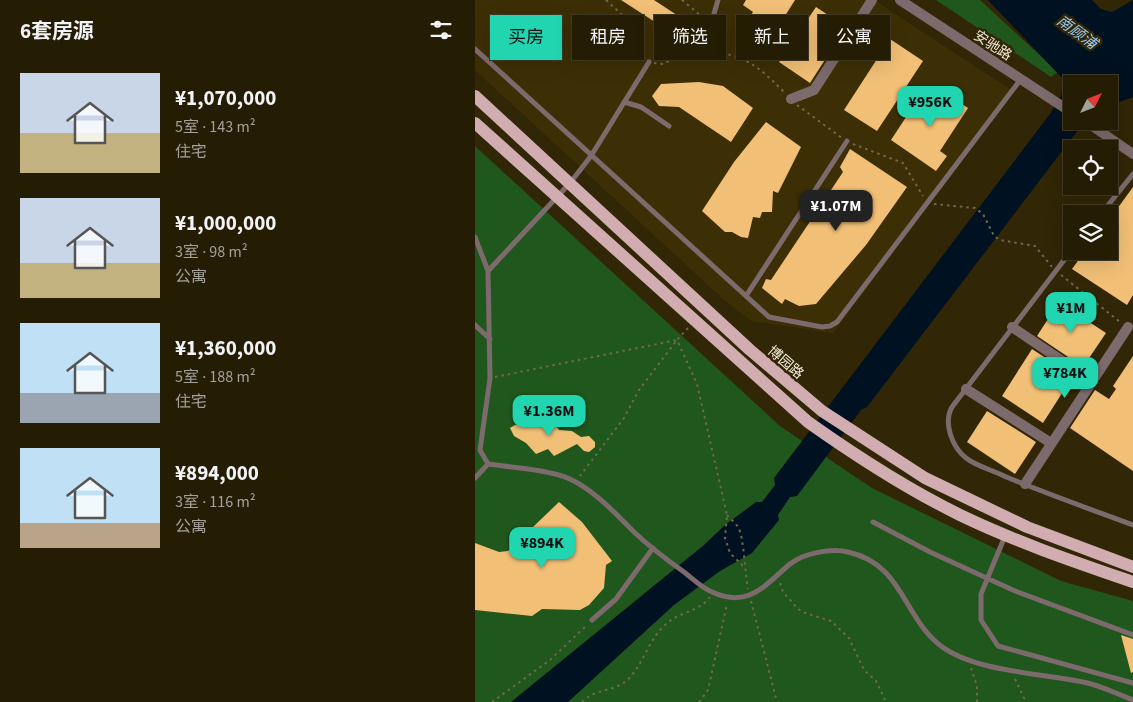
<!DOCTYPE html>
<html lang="zh">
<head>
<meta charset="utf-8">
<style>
	body { margin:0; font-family:"Source Sans 3","Noto Sans SC",sans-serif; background:#2d250e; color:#f1f3f6; height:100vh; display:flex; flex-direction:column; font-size:19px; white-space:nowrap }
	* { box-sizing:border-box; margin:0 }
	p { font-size:16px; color:#a3a19a }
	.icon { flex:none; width:28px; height:28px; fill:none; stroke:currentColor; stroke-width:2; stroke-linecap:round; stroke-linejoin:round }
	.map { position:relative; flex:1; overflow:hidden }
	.sheet { display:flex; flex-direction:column; background:#251c04; width:475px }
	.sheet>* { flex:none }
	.top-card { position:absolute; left:15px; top:15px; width:475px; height:45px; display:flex; gap:10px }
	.needle { width:32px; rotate:48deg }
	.controls { position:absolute; left:588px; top:75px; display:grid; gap:10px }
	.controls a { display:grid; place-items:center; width:55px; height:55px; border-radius:0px; background:#251c04; box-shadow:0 5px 20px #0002,0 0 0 1px #423a26; font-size:25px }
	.price { position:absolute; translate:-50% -42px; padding:0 11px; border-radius:10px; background:#21d5b0; color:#111; font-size:16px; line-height:32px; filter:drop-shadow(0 1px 2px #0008) }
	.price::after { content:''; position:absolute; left:50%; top:30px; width:15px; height:11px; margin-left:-8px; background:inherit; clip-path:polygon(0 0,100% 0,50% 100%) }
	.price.active { background:#222; color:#fff }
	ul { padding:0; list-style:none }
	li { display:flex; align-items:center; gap:15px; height:125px; padding:0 20px }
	li span { display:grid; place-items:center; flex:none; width:140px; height:100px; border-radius:0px; color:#555 }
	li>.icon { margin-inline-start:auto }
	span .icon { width:60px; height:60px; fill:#fffc; stroke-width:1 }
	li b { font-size:21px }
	h2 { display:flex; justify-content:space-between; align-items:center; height:60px; padding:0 20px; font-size:21px }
	.chip { padding:0 18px; border-radius:0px; background:#251c04; box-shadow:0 5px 20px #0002,0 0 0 1px #423a26; font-size:18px; line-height:45px }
	.chip.active { background:#21d5b0; color:#111 }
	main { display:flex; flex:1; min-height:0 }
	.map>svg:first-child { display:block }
	.built { fill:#3d2f05 }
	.green { fill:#20571d }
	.water { fill:#001121 }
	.building { fill:#f1bf76 }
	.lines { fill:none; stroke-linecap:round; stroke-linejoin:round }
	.path { stroke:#72684d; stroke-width:2; stroke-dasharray:2.5 4; stroke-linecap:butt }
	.service { stroke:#7c6a6c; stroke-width:5 }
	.minor { stroke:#7c6a6c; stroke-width:10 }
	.primary { stroke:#d1adb1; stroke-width:12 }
	.labels { text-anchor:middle; stroke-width:5; stroke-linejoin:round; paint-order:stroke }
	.street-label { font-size:14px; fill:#f0e9d7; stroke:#312606 }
	.water-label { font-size:15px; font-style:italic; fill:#98ccf7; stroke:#312606 }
</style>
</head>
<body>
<main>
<section class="sheet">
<h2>6套房源<svg class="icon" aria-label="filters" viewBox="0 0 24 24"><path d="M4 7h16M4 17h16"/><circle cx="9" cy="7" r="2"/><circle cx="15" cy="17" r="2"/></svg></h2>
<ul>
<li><span style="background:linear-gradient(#c9d6e8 60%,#c2b280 0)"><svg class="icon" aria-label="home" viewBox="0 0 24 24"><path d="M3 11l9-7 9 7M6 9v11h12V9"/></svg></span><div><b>¥1,070,000</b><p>5室 · 143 m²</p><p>住宅</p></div></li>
<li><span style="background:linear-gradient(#c9d6e8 65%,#c2b280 0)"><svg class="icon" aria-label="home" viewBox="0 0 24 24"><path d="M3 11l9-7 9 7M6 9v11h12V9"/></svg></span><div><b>¥1,000,000</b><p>3室 · 98 m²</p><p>公寓</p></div></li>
<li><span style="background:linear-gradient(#bfe0f5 70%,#9aa5b1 0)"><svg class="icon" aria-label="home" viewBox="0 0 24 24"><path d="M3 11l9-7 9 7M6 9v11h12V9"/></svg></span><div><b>¥1,360,000</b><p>5室 · 188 m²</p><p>住宅</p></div></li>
<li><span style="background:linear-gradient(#bfe0f5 75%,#b9a48a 0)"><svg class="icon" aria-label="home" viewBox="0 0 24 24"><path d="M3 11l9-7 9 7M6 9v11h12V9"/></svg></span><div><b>¥894,000</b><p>3室 · 116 m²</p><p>公寓</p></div></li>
</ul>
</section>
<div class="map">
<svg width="658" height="702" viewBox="0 0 658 702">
	<rect width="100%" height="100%" fill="#312606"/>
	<path class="built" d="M0,0H399L539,92L358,333L276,321L248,299L0,70Z"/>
	<path class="green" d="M461,0H505L583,72L576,77Z
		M0,146L305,426L397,488L586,581L658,601V702H0Z"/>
	<path class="water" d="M513,0H617L626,9L637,12L658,0V97L634,106V84H596V121H610L392,407L386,410L322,496L315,497L303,515L304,520L277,553L245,571L199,605L93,702H36L229,545L250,525L281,502H287L300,485L299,478L575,114L586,96L589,80Z"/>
	<path class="building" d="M146,0H179L220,27L211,42Z
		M271,0H320L286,54L262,38L278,12L268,5Z
		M341,7L371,27L335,83L304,62Z
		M415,39L448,61L402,131L369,110Z
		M224,82L248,86L278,108L256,142L204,107L184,106L177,96L186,84Z
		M460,86L493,108L465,151L472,156L461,171L416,140L435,111L441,115Z
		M291,122L326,147L303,193L298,191L297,212H287L285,218L278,217L273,238L266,237L257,232H250L227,211L259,162Z
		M375,149L432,187L391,245L341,304L324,306L310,299L307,304L287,288L291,279L296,280L368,172L365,167Z
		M658,187V295L652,305L597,269L610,251H634V220Z
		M584,302L631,333L608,367L562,336Z
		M557,349L598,376L568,423L527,396Z
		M658,356V471L595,428L620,390L634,399L641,389L638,386Z
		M512,411L561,442L540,474L492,442Z
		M72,414L84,430L97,431L106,437L114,436L120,442V447L114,452L109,451L102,444L83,454L79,456L73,449L61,454L51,443L39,436L35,428L40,425Z
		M84,502L107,522L137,561L131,565L129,588L114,605L105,610L67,609L57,616L0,610V543L24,552L33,551Z
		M646,635L658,639V672L656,673Z"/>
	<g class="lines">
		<path class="path" d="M131,0L158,25L170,56
			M207,0L231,20
			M239,35L231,49C273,58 280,63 310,93
			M179,63L188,64L216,50L231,49
			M322,105L367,138
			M378,144L428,163L448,196
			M459,204L500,208L508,214L519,236L525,240L560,246L577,267
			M586,275L645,322
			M213,328L202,340L222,384L252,515L250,538L255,553L269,567
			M20,377L202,340L164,390L149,418L105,476
			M252,515C255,519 260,522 263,527C269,536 270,575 273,589
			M305,583L308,592L323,609L330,613L356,621L374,638L389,670L401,681L411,702
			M276,601L302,702
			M496,668L502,686V702
			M540,679L551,702
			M17,702L75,660L112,625
			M107,702C121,688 138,692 151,681C167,668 173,640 190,625C203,612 224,612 235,597
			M224,702L233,690L252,604"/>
		<path class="service" d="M242,30L238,17L243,0
			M0,49L294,317L347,327L355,326L362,322L546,79
			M149,102L166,107L194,126
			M626,214L658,174
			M0,237L13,271
			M596,251L477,407C468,423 477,447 491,458C501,466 517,470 529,476C572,494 615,509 658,525
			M271,296L372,141
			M0,325L15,339
			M13,464L5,450L15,378L13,271L95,183L116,156L174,62
			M0,478L13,464C35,467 76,470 95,479C120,491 140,513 159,532C175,547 192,560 209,572C218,579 227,588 237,592C274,609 290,585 315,564C329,553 356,548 373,552C428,564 428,617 466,646C501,672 565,673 608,682C625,685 642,694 658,700
			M398,522L455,552L540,591L658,635
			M530,536L506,594V620L523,646L658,683
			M117,620L141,599L178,548"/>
		<path class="minor" d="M425,0L596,112
			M316,99L339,90L397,0
			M610,121L658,154
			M537,327L617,381
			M491,389L576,443
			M550,484L653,327"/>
		<path class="primary" d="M0,96L275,350L347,411L450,478L552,527L658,567
			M0,123L333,422C381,456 432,489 485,515C541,542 600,562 658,582"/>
	</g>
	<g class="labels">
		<g class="street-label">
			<text transform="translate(518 45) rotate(33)" y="5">安驰路</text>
			<text transform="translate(311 362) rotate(41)" y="5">博园路</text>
		</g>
		<g class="water-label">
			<text transform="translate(602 32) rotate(36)" y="5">南顾浦</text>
		</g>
	</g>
</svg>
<div class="controls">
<a><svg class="needle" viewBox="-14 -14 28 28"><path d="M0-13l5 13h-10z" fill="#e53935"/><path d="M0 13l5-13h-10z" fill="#a3a19a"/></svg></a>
<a><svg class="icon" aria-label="locate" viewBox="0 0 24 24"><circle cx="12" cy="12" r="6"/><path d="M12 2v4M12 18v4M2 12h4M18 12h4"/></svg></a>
<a><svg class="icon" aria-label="layers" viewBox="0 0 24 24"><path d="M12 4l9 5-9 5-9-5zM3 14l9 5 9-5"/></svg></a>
</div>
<b class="price" style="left:455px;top:128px">¥956K</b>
<b class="price active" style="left:361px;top:232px">¥1.07M</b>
<b class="price" style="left:596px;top:334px">¥1M</b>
<b class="price" style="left:590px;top:399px">¥784K</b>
<b class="price" style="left:74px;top:437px">¥1.36M</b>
<b class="price" style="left:67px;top:569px">¥894K</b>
<div class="top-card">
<a class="chip active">买房</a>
<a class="chip">租房</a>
<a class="chip">筛选</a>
<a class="chip">新上</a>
<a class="chip">公寓</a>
</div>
</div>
</main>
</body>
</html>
